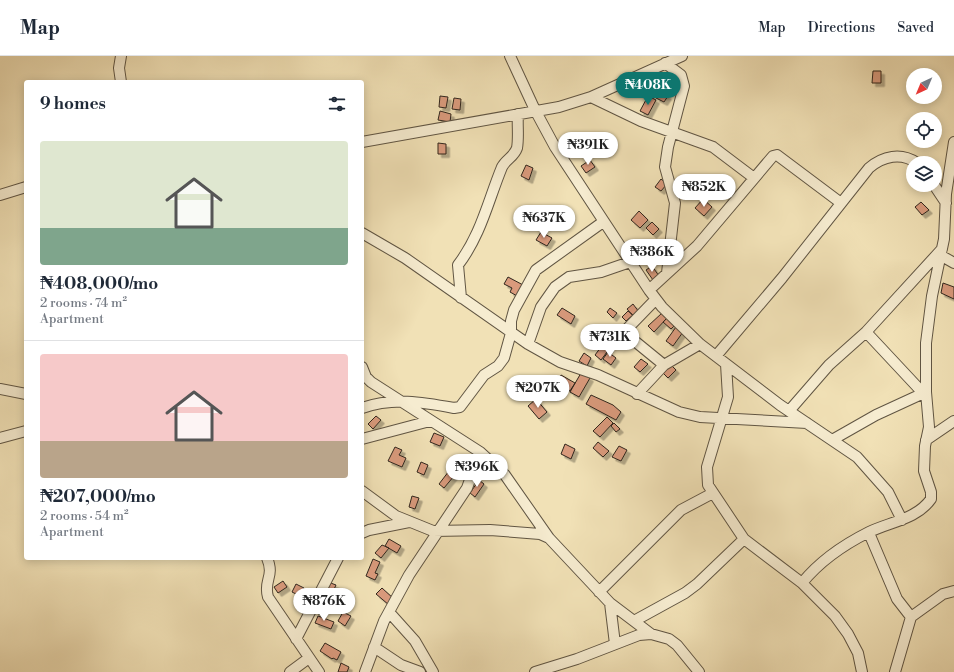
<!DOCTYPE html>
<html lang="en">
<head>
<meta charset="utf-8">
<style>
	body { margin:0; font-family:"Libre Bodoni",serif; background:#f2f2f3; color:#1f2937; height:100vh; display:flex; flex-direction:column; font-size:15px; white-space:nowrap }
	* { box-sizing:border-box; margin:0 }
	p { font-size:13px; color:#747a83 }
	.icon { flex:none; width:22px; height:22px; fill:none; stroke:currentColor; stroke-width:2; stroke-linecap:round; stroke-linejoin:round }
	.map { position:relative; flex:1; overflow:hidden }
	.details { position:absolute; left:24px; top:24px; width:340px; height:480px; display:flex; flex-direction:column; background:#fff; border-radius:4px; box-shadow:0 2px 10px #0003 }
	.details>* { flex:none }
	.needle { width:26px; rotate:224deg }
	.fabs { position:absolute; left:906px; top:12px; display:grid; gap:8px }
	.fabs a { display:grid; place-items:center; width:36px; height:36px; border-radius:50%; background:#fff; box-shadow:0 2px 10px #0003; font-size:20px }
	.price { position:absolute; translate:-50% -34px; padding:0 9px; border-radius:14px; background:#fff; color:#222; font-size:13px; line-height:26px; filter:drop-shadow(0 1px 2px #0008) }
	.price::after { content:''; position:absolute; left:50%; top:24px; width:12px; height:9px; margin-left:-6px; background:inherit; clip-path:polygon(0 0,100% 0,50% 100%) }
	.price.on { background:#0f766e; color:#fff }
	ul { padding:0; list-style:none }
	li { display:grid; align-content:center; gap:8px; height:212px; padding:0 16px }
	li+li { border-top:1px solid #e0e1e3 }
	li span { display:grid; place-items:center; height:124px; border-radius:4px; color:#555 }
	li>.icon { margin-inline-start:auto }
	span .icon { width:72px; height:72px; fill:#fffc; stroke-width:1 }
	li b { font-size:17px }
	h2 { display:flex; justify-content:space-between; align-items:center; height:48px; padding:0 16px; font-size:17px }
	header { display:flex; align-items:center; gap:24px; box-sizing:border-box; height:56px; padding:0 20px; background:#fff; border-bottom:1px solid #e0e1e3 }
	header strong { font-size:19px }
	nav { display:flex; gap:22px; margin-inline-start:auto; font-size:14px }
	.map>svg:first-child { display:block }
	.building { fill:#d99a7c; stroke:#30261d; filter:url(#shadow) }
	.lines { fill:none; stroke-linecap:round; stroke-linejoin:round }
	.street-casing { stroke:#605543; stroke-width:12 }
	.street { stroke:#f6ecd0; stroke-width:10 }
</style>
</head>
<body>
<header>
<strong>Map</strong>
<nav><a>Map</a><a>Directions</a><a>Saved</a></nav>
</header>
<div class="map">
<svg width="954" height="616" viewBox="0 0 954 616">
	<defs>
		<filter id="shadow"><feDropShadow dx="3.5" dy="3.5" stdDeviation="0" flood-color="#0004"/></filter>
	</defs>
	<rect width="100%" height="100%" fill="#f1e1b6"/>
	<filter id="stains"><feTurbulence type="fractalNoise" baseFrequency=".005" numOctaves="4"/><feColorMatrix values="0 0 0 0 .2 0 0 0 0 .09 0 0 0 0 .02 0 0 0 .5 -.17"/></filter>
	<radialGradient id="worn" r=".72"><stop offset=".6" stop-color="#630" stop-opacity="0"/><stop offset="1" stop-color="#630" stop-opacity=".3"/></radialGradient>
	<path class="building" d="M873,15H881V27H872Z
		M659,35L668,40L664,46L656,42Z
		M440,40L448,41L446,52L439,51Z
		M648,40L656,44L648,59L640,55Z
		M454,42L461,43L460,54L452,53Z
		M440,55L451,58L450,66L438,64Z
		M438,87L446,88V98H438Z
		M590,104L595,111L586,117L581,110Z
		M526,109L533,112L529,124L521,120Z
		M661,123L667,128L661,135L655,131Z
		M703,143L712,151L704,160L695,152Z
		M921,146L929,154L922,159L915,151Z
		M639,155L648,164L640,172L631,164Z
		M652,166L659,173L653,179L646,172Z
		M541,176L552,182L547,190L536,184Z
		M652,210L659,220L653,224L646,214Z
		M508,221L525,230L519,241L510,236L512,232L504,228Z
		M943,227L954,231V243L941,237Z
		M633,248L639,256L634,261L627,253Z
		M562,252L575,260L571,268L557,259Z
		M610,252L617,257L613,262L607,256Z
		M628,255L633,259L626,265L622,261Z
		M662,257L667,262L654,276L648,270Z
		M667,262L675,269L671,273L663,266Z
		M676,271L683,276L673,290L666,285Z
		M604,287L610,292L601,304L595,299Z
		M608,296L616,302L611,309L603,303Z
		M584,297L591,302L587,310L579,305Z
		M641,303L648,308L640,316L634,311Z
		M670,308L676,314L668,322L662,316Z
		M581,317L590,322L579,341L570,336Z
		M561,319L575,327L570,335L556,326Z
		M536,328L541,333L533,341L528,337Z
		M591,339L613,349L621,356L616,364L586,348Z
		M536,343L547,356L539,363L528,350Z
		M376,360L381,364L373,373L368,368Z
		M607,361L613,367L600,381L593,375Z
		M614,367L620,373L616,376L611,370Z
		M434,377L444,381L440,390L430,386Z
		M598,386L609,395L603,401L593,392Z
		M565,388L575,393L571,403L561,398Z
		M619,390L627,394L621,405L612,401Z
		M395,391L402,394L399,399L406,402L402,411L388,405Z
		M421,406L428,409L424,419L417,416Z
		M449,415L454,420L444,432L439,428Z
		M479,424L484,428L475,441L470,437Z
		M412,440L419,442L415,453L409,451Z
		M389,483L401,490L397,497L385,490Z
		M382,489L389,492L381,502L375,497Z
		M373,503L380,506L375,517L378,518L375,524L366,520Z
		M283,525L287,531L278,537L274,531Z
		M328,526L336,529L331,540L324,537Z
		M296,528L304,532L300,540L292,536Z
		M382,532L394,543L389,549L376,538Z
		M319,548L325,550L322,559L316,557Z
		M343,556L351,560L345,570L338,565Z
		M318,560L334,566L331,573L315,567Z
		M325,587L341,596L337,604L333,602L332,603L320,595Z
		M341,607L349,611L347,616H338Z"/>
	<g class="lines">
		<defs>
			<path id="street" d="M510,0L535,54L555,91L649,234L662,251L700,288L780,349L857,401L888,436L902,464
				M665,7L681,19L684,30L668,91L665,111L675,147L667,217
				M121,26L119,12L121,0
				M591,41L641,65L713,91L754,122
				M362,86L559,51L591,41L682,0
				M934,129L946,147
				M0,139L26,131
				M362,177L405,202L528,288L560,306L598,319L679,356L700,361L807,367
				M940,199L954,207
				M649,234L697,190L773,100L777,99L841,147
				M461,242L458,209C481,179 488,145 502,111C506,103 514,101 517,92C519,81 517,68 518,58
				M656,243L625,275L626,278L664,309
				M866,276L923,337
				M528,288L541,251L555,231L569,221L601,216L630,206
				M716,300L782,222L869,112C883,100 901,96 917,107
				M726,308L728,341L707,411L708,429L744,483L802,527L835,560L848,578L858,597L862,616
				M362,311L366,321L371,326L480,396L505,419L549,482
				M0,333L26,338
				M637,338L664,309L700,288
				M362,352C393,341 422,346 454,352L460,351L484,319L498,310L504,302L511,277V265L514,254L536,214L603,166
				M789,355L829,309L866,276L942,193
				M0,382L26,375
				M362,383L430,365
				M832,384L876,359L926,336
				M926,384L954,365
				M362,435L396,460L433,475L490,474L540,478L549,482L610,547L651,578
				M362,477L369,474L409,466
				M869,477L897,543L911,561L895,616
				M267,502C275,521 263,524 268,541L319,616
				M802,527C819,506 845,488 869,476C890,466 917,463 931,443V436L924,415L925,390L929,371L926,336V287L932,240L944,183L946,138L954,86
				M599,536L681,454L713,437
				M610,547L615,588
				M389,556L415,585L433,616
				M911,561L943,538L954,535
				M634,565L685,537L697,528L744,483
				M296,583L338,502
				M374,591L401,609L420,616
				M290,616L309,602
				M365,616L384,565L409,519L467,432L480,396
				M535,616L577,603L639,579L651,578L669,583L677,589L699,616"/>
		</defs>
		<use href="#street" class="street-casing"/>
		<use href="#street" class="street"/>
	</g>
	<rect width="100%" height="100%" filter="url(#stains)"/>
	<rect width="100%" height="100%" fill="url(#worn)"/>
</svg>
<div class="fabs">
<a><svg class="needle" viewBox="-14 -14 28 28"><path d="M0-13l5 13h-10z" fill="#e53935"/><path d="M0 13l5-13h-10z" fill="#747a83"/></svg></a>
<a><svg class="icon" aria-label="locate" viewBox="0 0 24 24"><circle cx="12" cy="12" r="6"/><path d="M12 2v4M12 18v4M2 12h4M18 12h4"/></svg></a>
<a><svg class="icon" aria-label="layers" viewBox="0 0 24 24"><path d="M12 4l9 5-9 5-9-5zM3 14l9 5 9-5"/></svg></a>
</div>
<b class="price on" style="left:648px;top:50px">₦408K</b>
<b class="price" style="left:588px;top:110px">₦391K</b>
<b class="price" style="left:704px;top:152px">₦852K</b>
<b class="price" style="left:544px;top:183px">₦637K</b>
<b class="price" style="left:652px;top:217px">₦386K</b>
<b class="price" style="left:610px;top:302px">₦731K</b>
<b class="price" style="left:538px;top:353px">₦207K</b>
<b class="price" style="left:477px;top:432px">₦396K</b>
<b class="price" style="left:324px;top:566px">₦876K</b>
<section class="details">
<h2>9 homes<svg class="icon" aria-label="filters" viewBox="0 0 24 24"><path d="M4 7h16M4 17h16"/><circle cx="9" cy="7" r="2"/><circle cx="15" cy="17" r="2"/></svg></h2>
<ul>
<li><span style="background:linear-gradient(#dfe7d0 70%,#7fa58c 0)"><svg class="icon" aria-label="home" viewBox="0 0 24 24"><path d="M3 11l9-7 9 7M6 9v11h12V9"/></svg></span><div><b>₦408,000/mo</b><p>2 rooms · 74 m²</p><p>Apartment</p></div></li>
<li><span style="background:linear-gradient(#f6c9c9 70%,#b9a48a 0)"><svg class="icon" aria-label="home" viewBox="0 0 24 24"><path d="M3 11l9-7 9 7M6 9v11h12V9"/></svg></span><div><b>₦207,000/mo</b><p>2 rooms · 54 m²</p><p>Apartment</p></div></li>
</ul>
</section>
</div>
</body>
</html>
